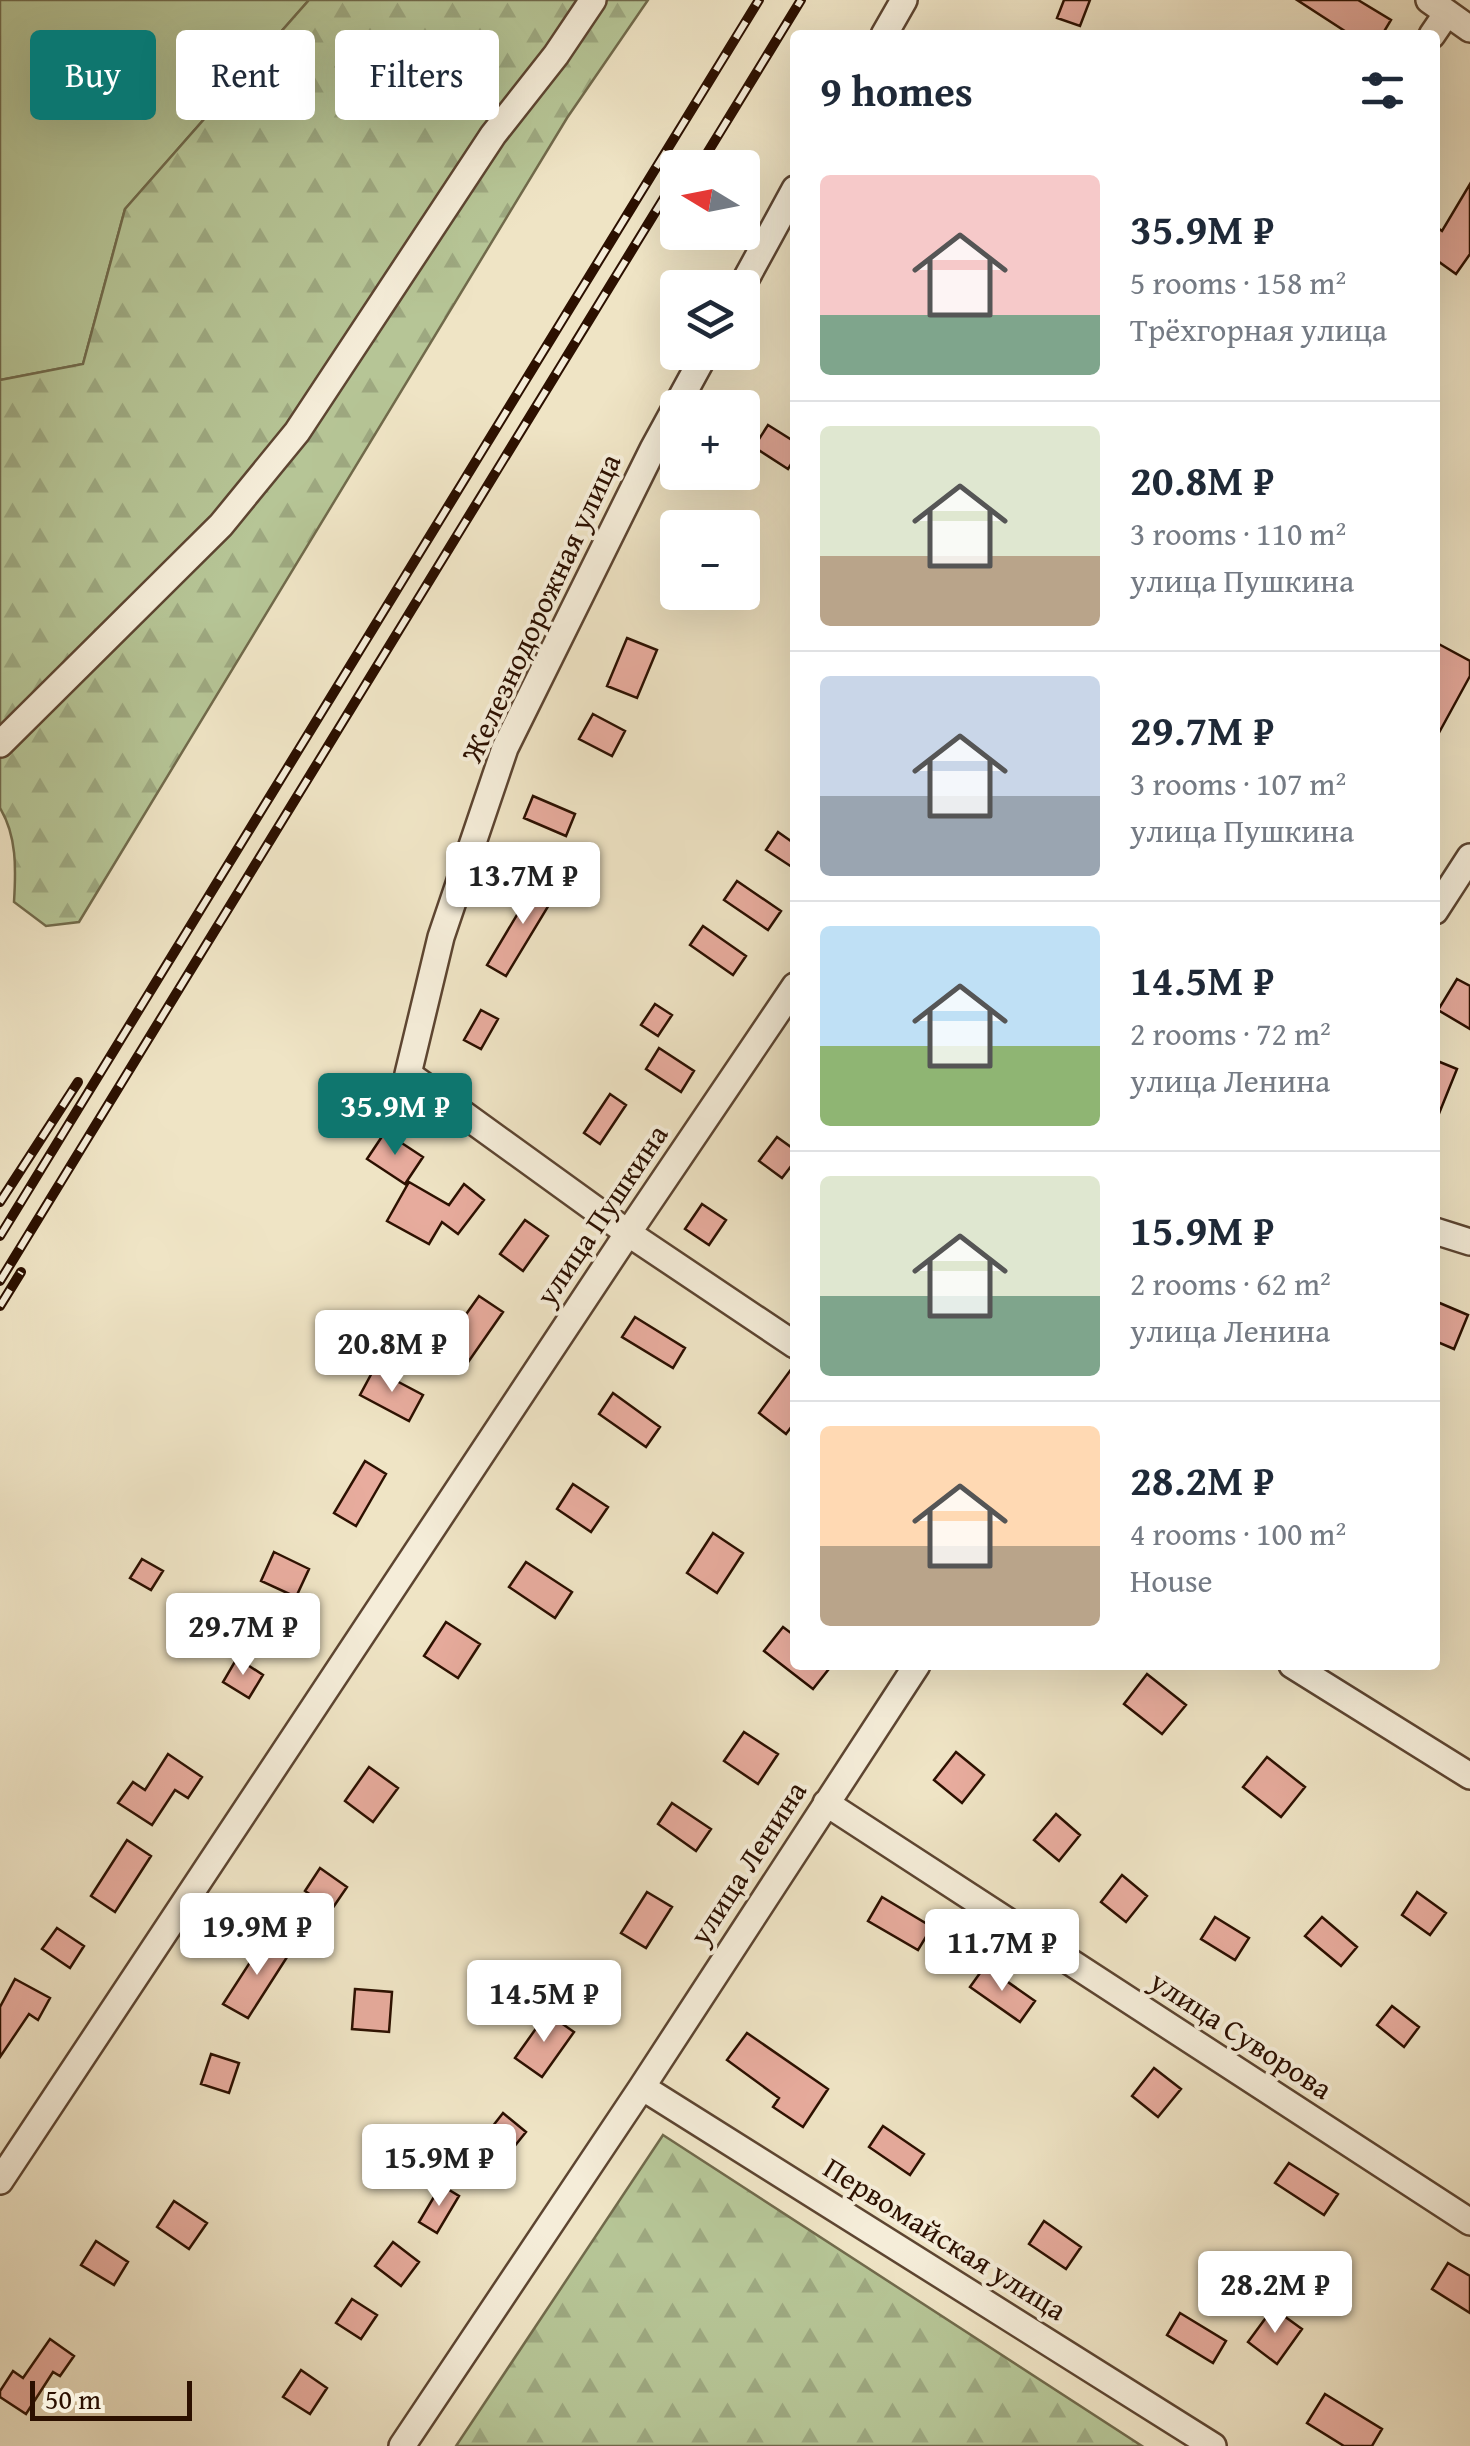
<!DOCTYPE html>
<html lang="en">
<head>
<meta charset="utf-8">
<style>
	body { margin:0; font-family:"Gentium Book Plus",serif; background:#f6f6f7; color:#1f2937; height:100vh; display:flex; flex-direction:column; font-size:38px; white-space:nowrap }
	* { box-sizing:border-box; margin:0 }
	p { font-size:32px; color:#747a83 }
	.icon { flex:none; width:55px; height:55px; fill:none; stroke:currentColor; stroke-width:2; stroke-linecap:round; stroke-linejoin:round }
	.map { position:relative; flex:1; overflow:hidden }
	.panel { position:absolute; left:790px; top:30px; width:650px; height:1640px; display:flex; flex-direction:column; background:#fff; border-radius:10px; box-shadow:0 10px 40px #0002 }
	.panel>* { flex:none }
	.guide { position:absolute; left:30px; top:30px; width:610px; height:90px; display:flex; gap:20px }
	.needle { width:65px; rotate:280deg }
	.controls { position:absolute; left:660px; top:150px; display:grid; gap:20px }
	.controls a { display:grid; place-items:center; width:100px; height:100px; border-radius:10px; background:#fff; box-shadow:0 10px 40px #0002; font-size:50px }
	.scale { position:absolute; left:30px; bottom:25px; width:162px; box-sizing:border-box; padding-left:10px; border:5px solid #2c1000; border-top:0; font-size:28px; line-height:35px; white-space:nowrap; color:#2c1000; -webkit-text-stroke:8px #f5edd9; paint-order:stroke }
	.price { position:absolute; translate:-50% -85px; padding:0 22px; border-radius:10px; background:#fff; color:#222; font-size:32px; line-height:65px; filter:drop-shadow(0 2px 5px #0008) }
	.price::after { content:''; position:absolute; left:50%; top:60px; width:30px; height:22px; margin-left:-15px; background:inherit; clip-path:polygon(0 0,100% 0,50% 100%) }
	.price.current { background:#0f766e; color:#fff }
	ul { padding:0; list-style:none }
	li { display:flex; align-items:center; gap:30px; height:250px; padding:0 30px }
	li+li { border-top:2px solid #e0e1e3 }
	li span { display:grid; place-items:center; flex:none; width:280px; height:200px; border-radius:10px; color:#555 }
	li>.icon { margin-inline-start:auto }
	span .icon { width:120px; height:120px; fill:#fffc; stroke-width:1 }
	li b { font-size:42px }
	h2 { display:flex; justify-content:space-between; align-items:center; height:120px; padding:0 30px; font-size:42px }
	.pill { padding:0 35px; border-radius:10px; background:#fff; box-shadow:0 10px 40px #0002; font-size:35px; line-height:90px }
	.pill.current { background:#0f766e; color:#fff }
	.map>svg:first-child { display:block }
	.green { fill:#b6c596; stroke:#716a4b; stroke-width:2.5 }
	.forest { fill:url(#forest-firs); stroke:#716a4b; stroke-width:2.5 }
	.building { fill:#e8ac9e; stroke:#2c1000; stroke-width:2.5 }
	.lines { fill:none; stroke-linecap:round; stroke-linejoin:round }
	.street-casing { stroke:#5d4531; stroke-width:30 }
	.street { stroke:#f5edd9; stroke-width:25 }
	.rail-casing { stroke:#2c1000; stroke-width:10 }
	.rail { stroke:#f5edd9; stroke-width:6; stroke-dasharray:19; stroke-linecap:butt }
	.labels { text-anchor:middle; stroke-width:8; stroke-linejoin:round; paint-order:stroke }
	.street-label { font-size:30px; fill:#2c1000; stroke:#f5edd9 }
</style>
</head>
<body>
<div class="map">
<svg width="1470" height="2446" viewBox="0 0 1470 2446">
	<defs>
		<pattern id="forest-firs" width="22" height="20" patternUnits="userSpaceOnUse" patternTransform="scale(2.5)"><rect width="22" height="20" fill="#b6c596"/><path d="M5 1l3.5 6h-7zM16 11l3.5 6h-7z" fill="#9da880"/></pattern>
	</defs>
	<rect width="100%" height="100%" fill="#efe4c5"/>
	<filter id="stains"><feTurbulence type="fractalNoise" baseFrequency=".002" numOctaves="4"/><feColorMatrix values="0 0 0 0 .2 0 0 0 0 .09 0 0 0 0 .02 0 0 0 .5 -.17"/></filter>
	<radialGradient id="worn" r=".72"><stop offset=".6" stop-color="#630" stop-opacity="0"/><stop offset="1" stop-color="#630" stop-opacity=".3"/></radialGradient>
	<path class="green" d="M0,0H309L125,209L83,364L0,380Z"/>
	<path class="forest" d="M309,0H648L567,118L79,922L46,926L14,902C16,869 17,836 0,808V380L83,364L125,209Z
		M663,2135L1142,2446H456Z"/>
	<path class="building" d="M1064,0H1090L1080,26L1057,18Z
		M1297,0H1358L1391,20L1382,35H1351Z
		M1470,184V254L1456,274L1435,259V226L1442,231Z
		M768,425L795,442V458L788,469L754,447Z
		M627,638L657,650L637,698L607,686Z
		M1435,642L1470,661V676L1435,740Z
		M593,714L625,731L612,756L579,739Z
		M533,796L575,814L566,836L524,818Z
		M778,832L795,844V869L766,850Z
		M539,878L558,890L506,976L487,965Z
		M737,881L781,911L768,930L724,900Z
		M703,926L746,956L733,975L690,945Z
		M1457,979L1470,986V1029L1438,1010Z
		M655,1004L672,1015L658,1036L641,1025Z
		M481,1010L498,1019L481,1049L464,1040Z
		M659,1048L694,1071L681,1092L646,1069Z
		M1435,1060L1457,1069L1436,1121H1435Z
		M610,1094L626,1105L600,1144L584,1133Z
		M385,1132L423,1157L405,1184L367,1159Z
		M777,1137L795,1150V1161L782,1178L759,1161Z
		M409,1182L449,1205L464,1184L484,1200L458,1234L442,1222L429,1244L387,1221Z
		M702,1204L726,1220L709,1245L685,1229Z
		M525,1220L548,1236L523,1271L500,1254Z
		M479,1296L503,1312L464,1368L440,1351Z
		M1435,1301L1468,1315L1454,1349L1435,1341Z
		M635,1317L685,1348L673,1368L622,1337Z
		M795,1364V1422L786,1434L759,1413Z
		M374,1369L423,1395L409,1421L360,1395Z
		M613,1393L660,1427L646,1447L599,1414Z
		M365,1461L386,1474L356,1526L334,1513Z
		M573,1484L608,1507L591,1532L557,1509Z
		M713,1533L743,1553L717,1593L687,1573Z
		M274,1552L309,1569L296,1597L261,1581Z
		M142,1559L163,1571L151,1590L130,1578Z
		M526,1562L572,1592L555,1618L509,1587Z
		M446,1622L480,1644L458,1678L424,1656Z
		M783,1627L795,1636V1665H832L813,1689L764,1651Z
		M237,1658L263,1675L249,1698L223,1682Z
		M1147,1674L1186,1705L1162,1734L1124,1704Z
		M744,1732L778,1754L758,1784L724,1761Z
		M956,1752L984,1775L962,1803L934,1780Z
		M168,1754L202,1777L188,1798L175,1790L152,1825L118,1803L133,1782L145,1790Z
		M1267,1757L1305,1787L1281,1817L1243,1787Z
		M369,1767L398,1788L373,1822L345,1801Z
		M672,1803L711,1829L696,1851L658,1824Z
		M1056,1814L1080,1835L1059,1861L1034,1840Z
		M127,1840L151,1856L115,1912L91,1896Z
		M320,1868L347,1887L332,1909L305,1891Z
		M1122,1875L1147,1896L1126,1922L1101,1902Z
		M647,1892L672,1907L646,1948L621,1933Z
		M1417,1892L1446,1913L1430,1935L1402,1915Z
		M882,1897L932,1927L918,1950L868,1921Z
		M1215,1917L1249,1938L1235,1960L1201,1939Z
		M1322,1917L1357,1947L1341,1966L1305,1936Z
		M57,1928L84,1946L70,1968L42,1949Z
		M267,1936L289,1954L248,2018L223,2004Z
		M985,1966L1035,2001L1020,2022L970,1987Z
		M15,1979L50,1998L38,2020L29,2014L0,2057V2007Z
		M355,1989L392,1992L389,2032L352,2029Z
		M1392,2006L1419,2027L1404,2047L1377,2025Z
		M547,2013L574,2032L542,2077L515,2058Z
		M747,2033L828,2089L803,2127L773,2107L779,2098L727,2060Z
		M211,2054L239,2063L229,2093L201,2084Z
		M1154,2068L1181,2089L1158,2117L1132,2096Z
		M503,2113L526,2132L501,2163L478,2145Z
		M883,2126L924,2154L910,2175L869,2147Z
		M1289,2163L1338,2194L1324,2215L1275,2183Z
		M441,2185L459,2196L437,2233L419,2222Z
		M174,2201L207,2223L189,2249L157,2227Z
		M1044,2221L1081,2247L1066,2269L1029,2244Z
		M96,2241L128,2262L114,2285L81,2265Z
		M393,2242L419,2262L401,2286L375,2266Z
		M1448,2263L1470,2276V2313L1432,2289Z
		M352,2299L377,2315L361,2339L336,2323Z
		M1273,2308L1302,2329L1277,2364L1248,2342Z
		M1180,2313L1226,2341L1213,2363L1167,2335Z
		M50,2339L74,2356L60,2376L53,2372L26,2414L0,2397V2391L13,2371L23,2378Z
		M301,2370L327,2388L310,2414L283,2397Z
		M1325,2394L1382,2429L1372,2446H1344L1307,2423Z"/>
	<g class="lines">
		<defs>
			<path id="street" d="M1429,0L1470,29
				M884,35L904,0
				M1432,35L1447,13
				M741,288L795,189
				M706,352L653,449L505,748L441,937L408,1074L628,1233L795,1345
				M0,744L221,525L297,432L493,135L556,55L593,0
				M1435,911L1470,857
				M1435,1231L1470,1242
				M1292,1665L1470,1776
				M826,1803L1470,2222
				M642,2087L1213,2446
				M0,2181L628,1233L795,986
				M402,2446L642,2087L917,1665"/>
		</defs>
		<use href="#street" class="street-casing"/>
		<use href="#street" class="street"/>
		<defs>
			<path id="rail" d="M698,168L801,0
				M0,1202L78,1082
				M0,1236L759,0
				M0,1281L678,175
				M0,1306L21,1272"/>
		</defs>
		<use href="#rail" class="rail-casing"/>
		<use href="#rail" class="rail"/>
	</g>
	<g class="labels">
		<g class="street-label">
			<text transform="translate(541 608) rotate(-65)" y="10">Железнодорожная улица</text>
			<text transform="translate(602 1215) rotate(-56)" y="10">улица Пушкина</text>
			<text transform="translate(748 1863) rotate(-57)" y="10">улица Ленина</text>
			<text transform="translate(1241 2035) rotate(33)" y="10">улица Суворова</text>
			<text transform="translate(945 2239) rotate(32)" y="10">Первомайская улица</text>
		</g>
	</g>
	<rect width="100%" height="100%" filter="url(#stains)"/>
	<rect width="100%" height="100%" fill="url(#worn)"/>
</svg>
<div class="controls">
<a><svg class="needle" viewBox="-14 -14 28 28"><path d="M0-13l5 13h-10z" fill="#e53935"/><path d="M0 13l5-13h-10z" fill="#747a83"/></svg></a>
<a><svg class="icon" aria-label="layers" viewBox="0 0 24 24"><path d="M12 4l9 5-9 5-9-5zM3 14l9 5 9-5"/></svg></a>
<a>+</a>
<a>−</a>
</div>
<div class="scale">50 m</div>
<b class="price" style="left:523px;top:927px">13.7M ₽</b>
<b class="price current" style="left:395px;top:1158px">35.9M ₽</b>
<b class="price" style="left:392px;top:1395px">20.8M ₽</b>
<b class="price" style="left:243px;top:1678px">29.7M ₽</b>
<b class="price" style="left:257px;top:1978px">19.9M ₽</b>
<b class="price" style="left:1002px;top:1994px">11.7M ₽</b>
<b class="price" style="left:544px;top:2045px">14.5M ₽</b>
<b class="price" style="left:439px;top:2209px">15.9M ₽</b>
<b class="price" style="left:1275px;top:2336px">28.2M ₽</b>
<div class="guide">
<a class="pill current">Buy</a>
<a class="pill">Rent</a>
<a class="pill">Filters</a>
</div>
<section class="panel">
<h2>9 homes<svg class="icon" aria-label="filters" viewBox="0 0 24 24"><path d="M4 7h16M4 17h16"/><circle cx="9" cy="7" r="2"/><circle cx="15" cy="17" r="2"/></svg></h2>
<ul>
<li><span style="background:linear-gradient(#f6c9c9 70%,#7fa58c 0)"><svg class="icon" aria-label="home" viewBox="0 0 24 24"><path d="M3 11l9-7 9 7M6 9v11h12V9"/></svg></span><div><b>35.9M ₽</b><p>5 rooms · 158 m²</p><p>Трёхгорная улица</p></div></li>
<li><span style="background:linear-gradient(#dfe7d0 65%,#b9a48a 0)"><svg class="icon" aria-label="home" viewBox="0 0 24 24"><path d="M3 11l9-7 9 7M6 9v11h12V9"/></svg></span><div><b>20.8M ₽</b><p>3 rooms · 110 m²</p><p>улица Пушкина</p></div></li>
<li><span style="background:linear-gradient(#c9d6e8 60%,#9aa5b1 0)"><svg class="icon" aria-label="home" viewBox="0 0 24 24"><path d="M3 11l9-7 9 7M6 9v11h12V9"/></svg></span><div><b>29.7M ₽</b><p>3 rooms · 107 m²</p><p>улица Пушкина</p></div></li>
<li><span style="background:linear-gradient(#bfe0f5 60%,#8fb573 0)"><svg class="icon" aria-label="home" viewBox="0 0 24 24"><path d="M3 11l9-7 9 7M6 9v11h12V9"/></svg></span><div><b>14.5M ₽</b><p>2 rooms · 72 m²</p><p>улица Ленина</p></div></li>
<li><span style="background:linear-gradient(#dfe7d0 60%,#7fa58c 0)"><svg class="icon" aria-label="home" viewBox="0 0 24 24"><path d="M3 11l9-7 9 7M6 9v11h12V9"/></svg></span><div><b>15.9M ₽</b><p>2 rooms · 62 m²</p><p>улица Ленина</p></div></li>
<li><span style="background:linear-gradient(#ffd9b3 60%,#b9a48a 0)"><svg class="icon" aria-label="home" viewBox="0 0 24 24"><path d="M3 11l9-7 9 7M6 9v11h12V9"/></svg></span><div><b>28.2M ₽</b><p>4 rooms · 100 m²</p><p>House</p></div></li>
</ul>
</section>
</div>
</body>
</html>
